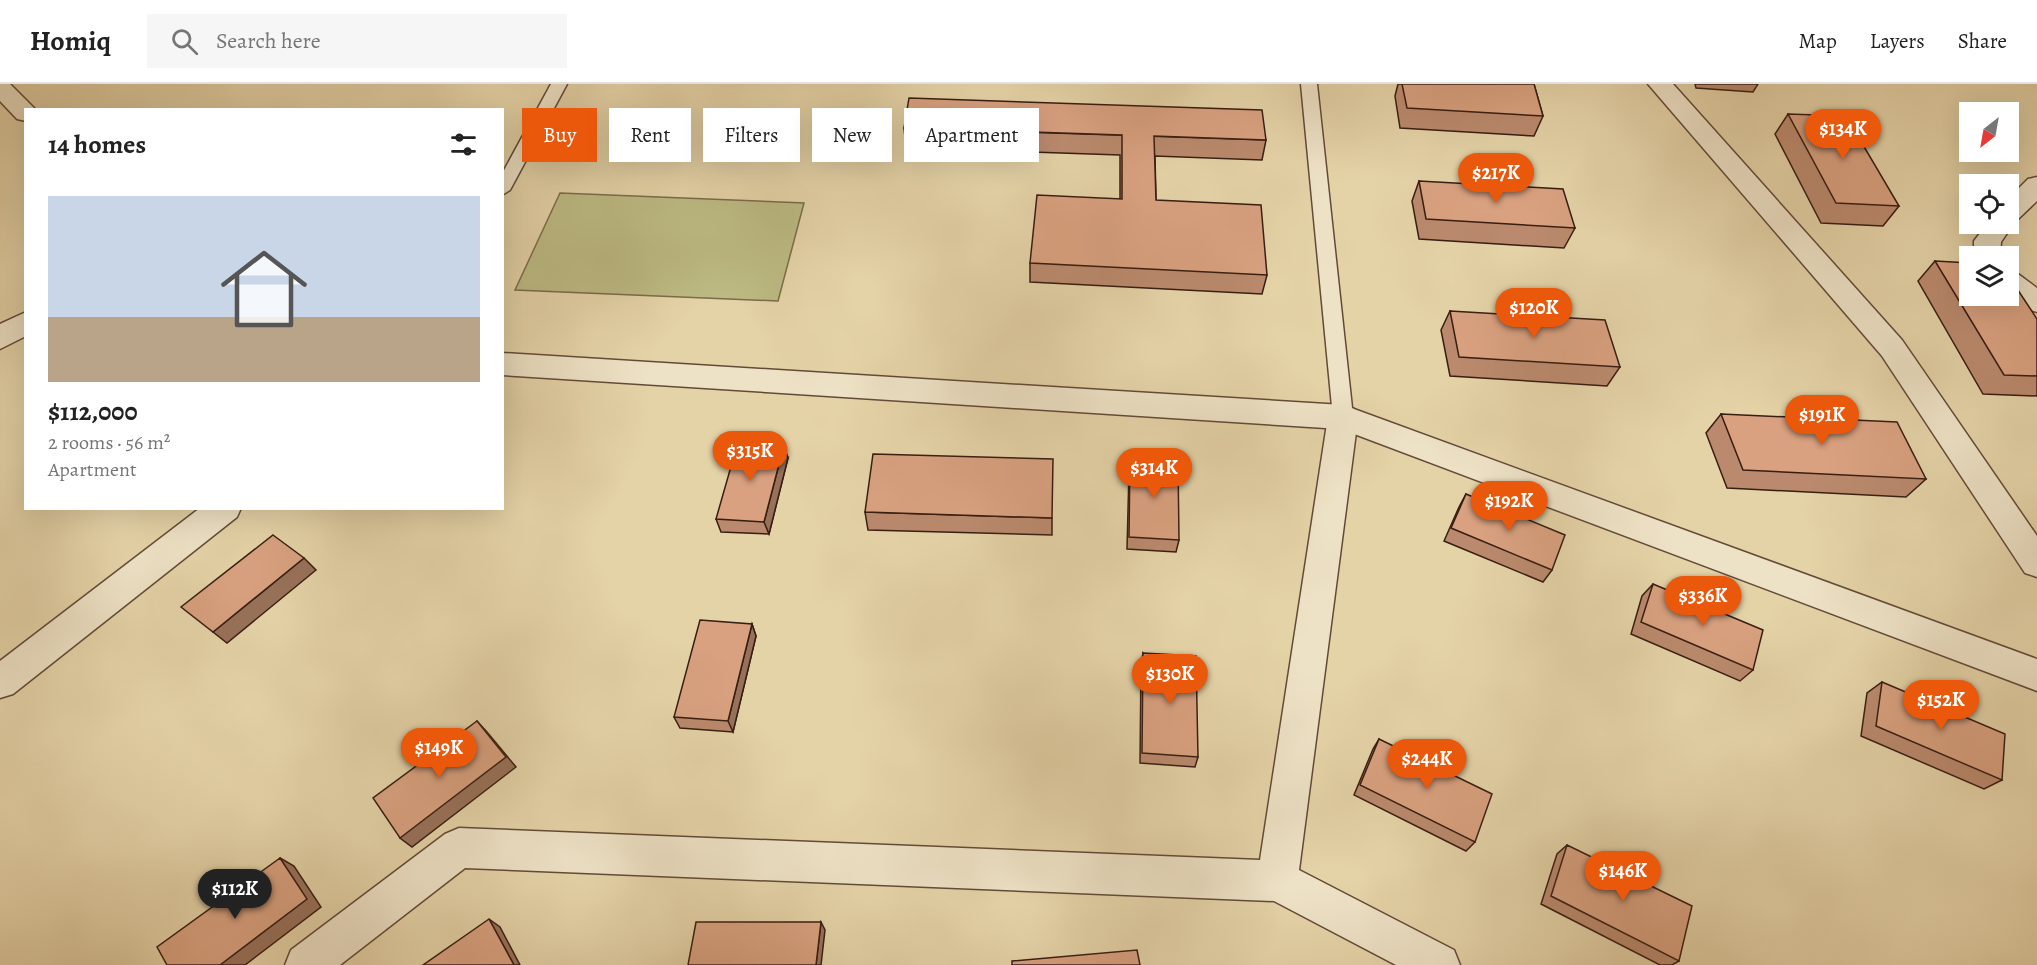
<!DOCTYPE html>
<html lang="en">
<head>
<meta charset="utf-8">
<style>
	body { margin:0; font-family:Alegreya,serif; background:#f6f6f6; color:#222; height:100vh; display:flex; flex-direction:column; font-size:22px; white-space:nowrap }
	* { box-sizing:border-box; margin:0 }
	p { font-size:20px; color:#767676 }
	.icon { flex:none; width:33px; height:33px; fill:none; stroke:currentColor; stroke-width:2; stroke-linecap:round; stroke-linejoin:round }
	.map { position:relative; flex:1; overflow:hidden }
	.panel { position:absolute; left:24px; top:24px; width:480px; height:402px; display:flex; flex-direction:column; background:#fff; border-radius:0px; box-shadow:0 6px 24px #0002 }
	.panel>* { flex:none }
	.banner { position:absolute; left:522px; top:24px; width:570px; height:54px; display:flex; gap:12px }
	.needle { width:39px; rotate:211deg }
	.tools { position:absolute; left:1959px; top:18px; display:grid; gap:12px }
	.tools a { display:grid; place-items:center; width:60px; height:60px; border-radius:0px; background:#fff; box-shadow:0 6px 24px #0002; font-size:30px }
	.price { position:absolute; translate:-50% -51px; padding:0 14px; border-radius:21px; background:#ea580c; color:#fff; font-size:20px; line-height:39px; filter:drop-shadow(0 2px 3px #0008) }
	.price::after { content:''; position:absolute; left:50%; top:36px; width:18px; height:14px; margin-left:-9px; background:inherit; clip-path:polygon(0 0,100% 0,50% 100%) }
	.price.active { background:#222; color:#fff }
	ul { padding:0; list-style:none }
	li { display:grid; align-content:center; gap:12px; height:318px; padding:0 24px }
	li+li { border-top:2px solid #e0e0e0 }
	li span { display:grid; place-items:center; height:186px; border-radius:0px; color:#555 }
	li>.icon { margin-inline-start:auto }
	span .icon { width:108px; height:108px; fill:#fffc; stroke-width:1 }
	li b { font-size:26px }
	h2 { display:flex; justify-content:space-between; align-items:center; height:72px; padding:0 24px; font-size:26px }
	.tag { padding:0 21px; border-radius:0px; background:#fff; box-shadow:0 6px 24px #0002; font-size:21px; line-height:54px }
	.tag.active { background:#ea580c; color:#fff }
	header { display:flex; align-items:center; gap:36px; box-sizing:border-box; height:84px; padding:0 30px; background:#fff; border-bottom:2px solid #e0e0e0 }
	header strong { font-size:28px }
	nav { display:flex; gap:33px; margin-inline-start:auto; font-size:21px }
	.search { width:420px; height:54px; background:#f6f6f6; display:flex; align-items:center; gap:15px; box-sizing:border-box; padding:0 21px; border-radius:0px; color:#767676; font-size:22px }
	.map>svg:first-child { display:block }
	.green { fill:#bcba83; stroke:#7a6c4a; stroke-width:1.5 }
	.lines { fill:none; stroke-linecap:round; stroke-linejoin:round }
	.service-casing { stroke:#634a38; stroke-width:3 }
	.minor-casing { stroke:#634a38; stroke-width:3 }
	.tertiary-casing { stroke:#634a38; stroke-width:3 }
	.service { fill:#eee2c6; fill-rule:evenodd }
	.minor { fill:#eee2c6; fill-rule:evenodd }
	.tertiary { fill:#eee2c6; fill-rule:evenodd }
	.wall { fill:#bb8a6e; stroke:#381d12; stroke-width:1.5 }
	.shaded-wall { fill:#98715a; stroke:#381d12; stroke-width:1.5 }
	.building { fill:#d9a180; stroke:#381d12; stroke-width:1.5 }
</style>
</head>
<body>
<header>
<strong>Homiq</strong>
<div class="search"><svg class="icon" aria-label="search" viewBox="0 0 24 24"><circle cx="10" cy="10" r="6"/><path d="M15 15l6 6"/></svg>Search here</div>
<nav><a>Map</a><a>Layers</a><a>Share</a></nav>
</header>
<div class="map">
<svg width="2037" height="881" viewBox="0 0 2037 881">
	<rect width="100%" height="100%" fill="#e5d3a8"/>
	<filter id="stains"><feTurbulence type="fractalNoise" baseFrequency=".00333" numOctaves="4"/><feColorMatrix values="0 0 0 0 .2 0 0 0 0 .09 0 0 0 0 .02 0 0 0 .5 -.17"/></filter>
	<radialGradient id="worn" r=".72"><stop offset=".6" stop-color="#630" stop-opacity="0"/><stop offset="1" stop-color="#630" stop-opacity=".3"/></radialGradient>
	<path class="green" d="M560,109L804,119L778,217L515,206Z"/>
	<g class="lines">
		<defs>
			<path id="service" d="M551,0H567L510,106L502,111V90Z
				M1301,0H1317L1353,333L1350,338L1343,340L1336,338L1333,333Z"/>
			<path id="minor" d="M1648,0H1673L1902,256L2037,452V493L2025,489L1882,272Z
				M2037,93V117L2014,139L2001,158L2000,172H1974V157L1987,140H2008V115L2028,95Z
				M2008,187L2018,190L2037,204V228L2027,225L2008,211Z
				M26,228V252L0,265V240Z
				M1343,321L1354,325L1358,333L1299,786L1454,866L1460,881H1396L1274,817L465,784L340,881H285L291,866L445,750L459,744L1260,776L1328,333L1332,325Z
				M200,424H241L237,433L13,610L0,614V577Z"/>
			<path id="tertiary" d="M0,0H10L35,25L26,26V37L17,35L0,17Z
				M502,269L1343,321L2037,575V607L1341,345L502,291Z"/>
		</defs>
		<use href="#service" class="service-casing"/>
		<use href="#minor" class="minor-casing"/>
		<use href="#tertiary" class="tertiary-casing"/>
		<use href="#service" class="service"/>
		<use href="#minor" class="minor"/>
		<use href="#tertiary" class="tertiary"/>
	</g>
	<path class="wall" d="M1398,0H1534L1543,32L1534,52L1400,44L1395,12Z
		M1695,0H1758L1753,8L1696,4Z
		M1788,30L1899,122L1883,142L1821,139L1775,50Z
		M904,44L1266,56L1262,76L1155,72L1156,116L1267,191L1262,210L1030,198V179L1120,115V71L906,64Z
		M1419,97L1575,144L1564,164L1419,155L1412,117Z
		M1935,177L2037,235V312L1983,310L1918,197Z
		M1450,227L1620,283L1607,302L1450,292L1441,246Z
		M1721,330L1926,395L1906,413L1727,404L1706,349Z
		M788,374L769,450L721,448L716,435Z
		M1130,374L1179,456L1176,468L1127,465L1129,387Z
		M1466,410L1552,486L1543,498L1444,457L1459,423Z
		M865,428L1052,434V451L868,446Z
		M1653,500L1753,586L1740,597L1631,550L1642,512Z
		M752,540L756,552L733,648L680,644L674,633Z
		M1143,569L1198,673L1195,683L1140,679L1141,580Z
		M1882,598L2002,696L1984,705L1861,652L1867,609Z
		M1379,655L1475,758L1466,767L1354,711L1373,665Z
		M1567,761L1679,877L1672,881H1660L1541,820L1557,770Z"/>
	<path class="shaded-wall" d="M784,361L788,374L769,450L764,438Z
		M304,474L316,486L227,559L213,548Z
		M752,540L756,552L733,648L728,637Z
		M477,637L487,648L516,683L412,763L400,754Z
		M280,774L294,782L321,823L245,881H220Z
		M489,835L500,843L520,881H514Z
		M821,838L825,846L821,881H816Z"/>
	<path class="building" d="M1402,0H1534L1543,32L1407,24Z
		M909,14L1262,26L1266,56L1154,52L1156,116L1261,121L1267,191L1030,179L1037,111L1122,115V51L904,44Z
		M1788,30L1846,32L1899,122L1836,119Z
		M1419,97L1563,105L1575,144L1426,135Z
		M1935,177L1970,179V212H2008V191L2037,235V292L2004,291Z
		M1450,227L1605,236L1620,283L1459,273Z
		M1721,330L1897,338L1926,395L1743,386Z
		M738,358L784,361L764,438L716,435Z
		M873,370L1053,375L1052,434L865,428Z
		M1130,374L1178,377L1179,456L1129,453Z
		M1466,410L1565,451L1552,486L1451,444Z
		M273,451L304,474L213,548L181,523Z
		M1653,500L1763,546L1753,586L1641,538Z
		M700,536L752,540L728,637L674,633Z
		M1143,569L1196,572L1198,673L1142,669Z
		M1882,598L2005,650L2002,696L1876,642Z
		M477,637L506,673L400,754L373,714Z
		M1379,655L1492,710L1475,758L1360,701Z
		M1567,761L1692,822L1679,877L1551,812Z
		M280,774L307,815L220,881H167L157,863Z
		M489,835L514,881H423Z
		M696,838H821L816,881H688Z
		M1137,866L1140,881H1012V877Z"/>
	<rect width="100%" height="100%" filter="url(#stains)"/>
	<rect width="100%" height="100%" fill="url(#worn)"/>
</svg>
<div class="tools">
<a><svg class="needle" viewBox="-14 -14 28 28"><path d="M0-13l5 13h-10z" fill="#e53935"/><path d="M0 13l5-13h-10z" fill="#767676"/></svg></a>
<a><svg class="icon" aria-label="locate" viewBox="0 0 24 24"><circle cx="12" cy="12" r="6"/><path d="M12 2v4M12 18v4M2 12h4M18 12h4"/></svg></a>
<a><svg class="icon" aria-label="layers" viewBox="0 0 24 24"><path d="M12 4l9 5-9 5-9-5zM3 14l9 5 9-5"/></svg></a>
</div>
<b class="price" style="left:1843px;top:76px">$134K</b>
<b class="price" style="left:1496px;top:120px">$217K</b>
<b class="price" style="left:1534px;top:255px">$120K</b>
<b class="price" style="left:1822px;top:362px">$191K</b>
<b class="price" style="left:750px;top:398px">$315K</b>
<b class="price" style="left:1154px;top:415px">$314K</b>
<b class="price" style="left:1509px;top:448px">$192K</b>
<b class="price" style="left:1703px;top:543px">$336K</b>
<b class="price" style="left:1170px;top:621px">$130K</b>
<b class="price" style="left:1941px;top:647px">$152K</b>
<b class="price" style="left:439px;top:695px">$149K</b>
<b class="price" style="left:1427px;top:706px">$244K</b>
<b class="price" style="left:1623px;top:818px">$146K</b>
<b class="price active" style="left:235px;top:836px">$112K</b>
<div class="banner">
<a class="tag active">Buy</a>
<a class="tag">Rent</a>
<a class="tag">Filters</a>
<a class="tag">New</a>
<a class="tag">Apartment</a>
</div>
<section class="panel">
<h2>14 homes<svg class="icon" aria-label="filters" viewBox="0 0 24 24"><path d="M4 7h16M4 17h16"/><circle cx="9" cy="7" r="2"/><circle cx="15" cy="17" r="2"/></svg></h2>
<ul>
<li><span style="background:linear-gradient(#c9d6e8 65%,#b9a48a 0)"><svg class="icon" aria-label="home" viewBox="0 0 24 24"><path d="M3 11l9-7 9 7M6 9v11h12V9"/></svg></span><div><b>$112,000</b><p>2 rooms · 56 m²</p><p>Apartment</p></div></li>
</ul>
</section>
</div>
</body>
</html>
